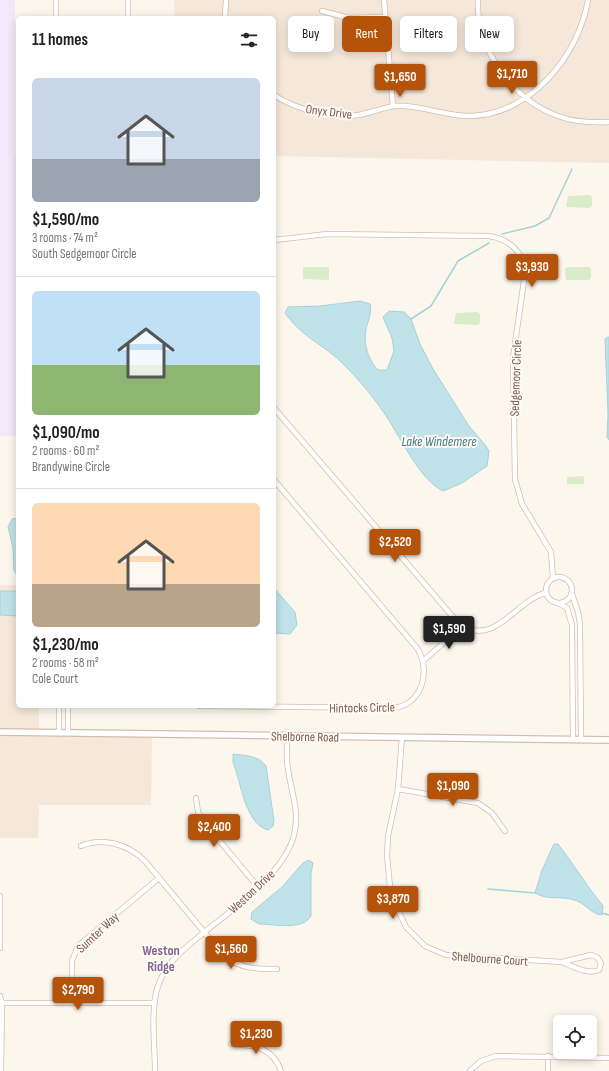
<!DOCTYPE html>
<html lang="en">
<head>
<meta charset="utf-8">
<style>
	body { margin:0; font-family:"Sofia Sans Condensed",sans-serif; background:#f2f2f2; color:#222; height:100vh; display:flex; flex-direction:column; font-size:15px; white-space:nowrap }
	* { box-sizing:border-box; margin:0 }
	p { font-size:13px; color:#767676 }
	.icon { flex:none; width:22px; height:22px; fill:none; stroke:currentColor; stroke-width:2; stroke-linecap:round; stroke-linejoin:round }
	.map { position:relative; flex:1; overflow:hidden }
	.sheet { position:absolute; left:16px; top:16px; width:260px; height:692px; display:flex; flex-direction:column; background:#fff; border-radius:6px; box-shadow:0 2px 10px #0003 }
	.sheet>* { flex:none }
	.hud { position:absolute; left:288px; top:16px; width:261px; height:36px; display:flex; gap:8px }
	.fabs { position:absolute; left:553px; top:1015px; display:grid; gap:8px }
	.fabs a { display:grid; place-items:center; width:44px; height:44px; border-radius:6px; background:#fff; box-shadow:0 2px 10px #0003; font-size:20px }
	.price { position:absolute; translate:-50% -34px; padding:0 9px; border-radius:4px; background:#b45309; color:#fff; font-size:13px; line-height:26px; filter:drop-shadow(0 1px 2px #0008) }
	.price::after { content:''; position:absolute; left:50%; top:24px; width:12px; height:9px; margin-left:-6px; background:inherit; clip-path:polygon(0 0,100% 0,50% 100%) }
	.price.on { background:#222; color:#fff }
	ul { padding:0; list-style:none }
	li { display:grid; align-content:center; gap:8px; height:212px; padding:0 16px }
	li+li { border-top:1px solid #e0e0e0 }
	li span { display:grid; place-items:center; height:124px; border-radius:6px; color:#555 }
	li>.icon { margin-inline-start:auto }
	span .icon { width:72px; height:72px; fill:#fffc; stroke-width:1 }
	li b { font-size:17px }
	h2 { display:flex; justify-content:space-between; align-items:center; height:48px; padding:0 16px; font-size:17px }
	.tag { padding:0 14px; border-radius:6px; background:#fff; box-shadow:0 2px 10px #0003; font-size:14px; line-height:36px }
	.tag.on { background:#b45309; color:#fff }
	.map>svg:first-child { display:block }
	.residential { fill:#f5e8da }
	.education { fill:#f3e8fa }
	.green { fill:#d8ecc9 }
	.water { fill:#bfe3e8; stroke:#a5d3da }
	.lines { fill:none; stroke-linecap:round; stroke-linejoin:round }
	.stream { stroke:#a5d3da; stroke-width:1.5 }
	.minor-casing { stroke:#d1beb0; stroke-width:6 }
	.tertiary-casing { stroke:#d1beb0; stroke-width:8 }
	.minor { stroke:#fff; stroke-width:4.5 }
	.tertiary { stroke:#fff; stroke-width:5.5 }
	.labels { text-anchor:middle; stroke-width:4; stroke-linejoin:round; paint-order:stroke }
	.street-label { font-size:13px; fill:#7a5c4d; stroke:#fffaf3 }
	.water-label { font-size:14px; font-style:italic; fill:#437c86; stroke:#fffaf3 }
	.neighbourhood-label { font-size:14px; font-weight:bold; fill:#846695; stroke:#fffaf3 }
</style>
</head>
<body>
<div class="map">
<svg width="609" height="1071" viewBox="0 0 609 1071">
	<rect width="100%" height="100%" fill="#fdf6ec"/>
	<path class="residential" d="M174,0H609V163L274,156V18H175Z
		M0,585H18V706H39V729H0Z
		M0,736L152,737L151,805H39L38,838H0Z"/>
	<path class="education" d="M0,0H15V155H18V436H0Z"/>
	<path class="green" d="M590,195L592,197V206L590,208L566,207L568,196Z
		M303,267H329V280L303,279Z
		M567,267H589L591,269V278L589,280H566L565,269Z
		M478,312L480,314V323L478,325L454,324L456,313Z
		M584,476V484H567V477Z"/>
	<path class="water" d="M360,301L370,304C372,314 368,320 366,329C363,343 368,360 378,370H387L394,351L392,338L383,317L389,311L404,312L411,319L420,344L433,369L469,426L486,446L489,451L487,466L462,483L443,491C418,479 399,433 382,410C372,395 353,373 340,361C321,343 302,337 285,313L288,307L320,306Z
		M608,337H609V440L607,437L608,414L605,339Z
		M18,518V576H17L14,570L13,548L8,527L12,519Z
		M274,588L295,612L297,625L290,634L274,633Z
		M0,591H18V616L0,615Z
		M233,754C246,756 258,755 266,766L274,821L273,826L268,830C245,824 241,782 233,762Z
		M554,844H558C574,864 587,887 603,906L602,915C591,914 587,905 577,901C563,895 548,901 535,893L542,870Z
		M309,860L313,863L311,874V916C302,931 274,924 259,924L251,919L252,912L282,887L303,863Z"/>
	<g class="lines">
		<path class="stream" d="M502,234L535,226L549,218L572,169
			M411,319L431,306L458,261L489,243
			M488,889L535,893
			M602,913L609,915"/>
		<defs>
			<path id="minor" d="M56,0V18
				M128,0V18
				M384,0L393,106
				M478,0C476,49 512,99 558,116C574,122 592,123 609,122
				M322,11L349,18L384,17
				M225,18L226,0
				M274,95C295,109 333,119 358,115C370,113 382,108 394,106C419,104 446,117 472,116C531,114 579,55 588,0
				M274,240L327,234L489,236C509,239 524,252 525,273L513,358L515,479L522,504L551,552L553,578
				M274,408L459,624C495,648 515,601 545,593
				M546 590a13 13 0 1 1 26 0a13 13 0 1 1-26 0Z
				M572,594L578,612L580,624L581,740
				M558,603L567,608L572,625L573,740
				M423,661L463,626
				M199,706L394,708C423,704 431,670 417,648L274,480
				M59,733V706
				M68,733V706
				M402,737L398,789L388,836L387,856L390,887L396,906L406,927L425,946L446,955L562,962
				M398,789L478,803L492,813L505,831
				M196,798L198,812L203,821L258,887
				M81,846C103,837 128,844 145,861L224,956C241,969 257,969 277,969
				M0,896V948
				M591,955L597,957L601,963L599,970C588,975 572,966 562,962Z
				M0,996L2,1003L1,1071
				M2,1003H155
				M72,1003V961L78,946L159,878
				M231,1044C253,1045 273,1047 281,1071
				M155,1071C155,1046 150,1010 158,986C166,962 184,949 202,934C233,909 284,874 294,835C300,811 291,792 288,769C286,758 287,747 287,736
				M470,1071L481,1061L496,1056L609,1058
				M548,1071V1056"/>
			<path id="tertiary" d="M0,732L609,740"/>
		</defs>
		<use href="#minor" class="minor-casing"/>
		<use href="#tertiary" class="tertiary-casing"/>
		<use href="#minor" class="minor"/>
		<use href="#tertiary" class="tertiary"/>
	</g>
	<g class="labels">
		<g class="street-label">
			<text transform="translate(329 111) rotate(7)" y="5">Onyx Drive</text>
			<text transform="translate(515 378) rotate(-88)" y="5">Sedgemoor Circle</text>
			<text transform="translate(362 707) rotate(-1)" y="5">Hintocks Circle</text>
			<text transform="translate(305 736) rotate(1)" y="5">Shelborne Road</text>
			<text transform="translate(251 891) rotate(-43)" y="5">Weston Drive</text>
			<text transform="translate(97 932) rotate(-43)" y="5">Sumter Way</text>
			<text transform="translate(490 958) rotate(4)" y="5">Shelbourne Court</text>
		</g>
		<g class="water-label">
			<text x="439" y="446">Lake Windemere</text>
		</g>
		<g class="neighbourhood-label">
			<text x="161" y="955">Weston<tspan x="161" dy="16">Ridge</tspan></text>
		</g>
	</g>
</svg>
<div class="fabs">
<a><svg class="icon" aria-label="locate" viewBox="0 0 24 24"><circle cx="12" cy="12" r="6"/><path d="M12 2v4M12 18v4M2 12h4M18 12h4"/></svg></a>
</div>
<b class="price" style="left:512px;top:95px">$1,710</b>
<b class="price" style="left:400px;top:98px">$1,650</b>
<b class="price" style="left:532px;top:288px">$3,930</b>
<b class="price" style="left:395px;top:563px">$2,520</b>
<b class="price on" style="left:449px;top:650px">$1,590</b>
<b class="price" style="left:453px;top:807px">$1,090</b>
<b class="price" style="left:214px;top:848px">$2,400</b>
<b class="price" style="left:393px;top:920px">$3,870</b>
<b class="price" style="left:231px;top:970px">$1,560</b>
<b class="price" style="left:78px;top:1011px">$2,790</b>
<b class="price" style="left:256px;top:1055px">$1,230</b>
<div class="hud">
<a class="tag">Buy</a>
<a class="tag on">Rent</a>
<a class="tag">Filters</a>
<a class="tag">New</a>
</div>
<section class="sheet">
<h2>11 homes<svg class="icon" aria-label="filters" viewBox="0 0 24 24"><path d="M4 7h16M4 17h16"/><circle cx="9" cy="7" r="2"/><circle cx="15" cy="17" r="2"/></svg></h2>
<ul>
<li><span style="background:linear-gradient(#c9d6e8 65%,#9aa5b1 0)"><svg class="icon" aria-label="home" viewBox="0 0 24 24"><path d="M3 11l9-7 9 7M6 9v11h12V9"/></svg></span><div><b>$1,590/mo</b><p>3 rooms · 74 m²</p><p>South Sedgemoor Circle</p></div></li>
<li><span style="background:linear-gradient(#bfe0f5 60%,#8fb573 0)"><svg class="icon" aria-label="home" viewBox="0 0 24 24"><path d="M3 11l9-7 9 7M6 9v11h12V9"/></svg></span><div><b>$1,090/mo</b><p>2 rooms · 60 m²</p><p>Brandywine Circle</p></div></li>
<li><span style="background:linear-gradient(#ffd9b3 65%,#b9a48a 0)"><svg class="icon" aria-label="home" viewBox="0 0 24 24"><path d="M3 11l9-7 9 7M6 9v11h12V9"/></svg></span><div><b>$1,230/mo</b><p>2 rooms · 58 m²</p><p>Cole Court</p></div></li>
</ul>
</section>
</div>
</body>
</html>
